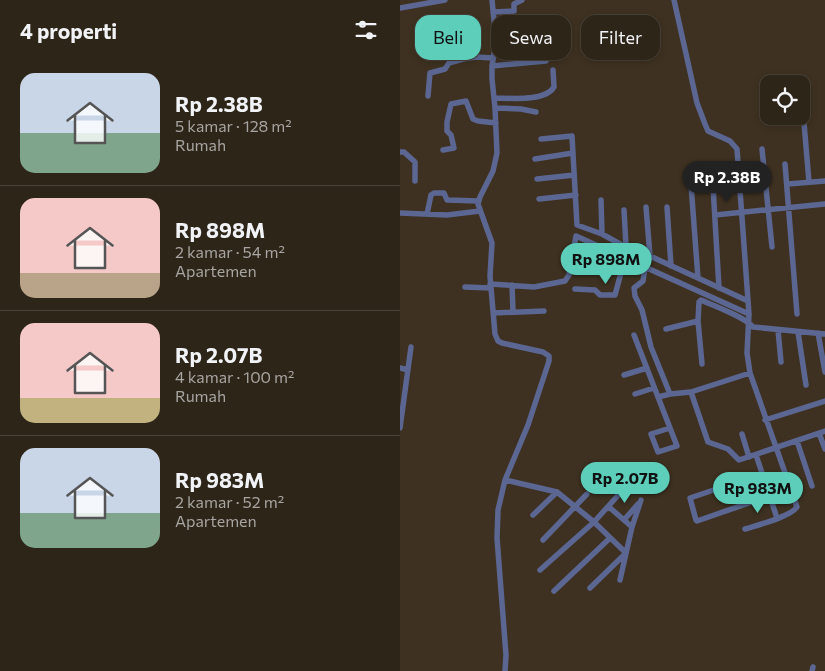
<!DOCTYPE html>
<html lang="id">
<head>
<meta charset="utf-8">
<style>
	body { margin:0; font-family:Commissioner,sans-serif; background:#3a3126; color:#f1f3f6; height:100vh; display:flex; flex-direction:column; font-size:19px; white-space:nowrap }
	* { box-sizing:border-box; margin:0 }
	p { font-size:16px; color:#a7a5a2 }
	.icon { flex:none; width:28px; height:28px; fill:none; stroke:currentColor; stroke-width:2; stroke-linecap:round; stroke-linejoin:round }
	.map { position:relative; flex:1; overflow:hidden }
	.drawer { display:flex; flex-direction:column; background:#2e2519; width:400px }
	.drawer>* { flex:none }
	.hud { position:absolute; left:15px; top:15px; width:335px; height:45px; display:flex; gap:10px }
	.fabs { position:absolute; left:360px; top:75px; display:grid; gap:10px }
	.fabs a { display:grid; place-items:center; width:50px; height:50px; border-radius:10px; background:#2e2519; box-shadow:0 2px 8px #0003,0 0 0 1px #494238; font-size:25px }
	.price { position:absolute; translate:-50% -42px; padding:0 11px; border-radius:18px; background:#5cceba; color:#111; font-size:16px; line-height:32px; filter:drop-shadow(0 1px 2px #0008) }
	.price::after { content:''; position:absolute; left:50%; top:30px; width:15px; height:11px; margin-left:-8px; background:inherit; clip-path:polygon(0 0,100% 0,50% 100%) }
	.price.selected { background:#222; color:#fff }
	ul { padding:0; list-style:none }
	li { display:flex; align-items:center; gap:15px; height:125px; padding:0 20px }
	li+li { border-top:1px solid #494238 }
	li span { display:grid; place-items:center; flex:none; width:140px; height:100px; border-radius:15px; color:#555 }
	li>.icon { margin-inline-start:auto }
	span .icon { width:60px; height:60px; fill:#fffc; stroke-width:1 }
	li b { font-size:21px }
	h2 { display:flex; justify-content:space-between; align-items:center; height:60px; padding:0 20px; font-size:21px }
	.tag { padding:0 18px; border-radius:15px; background:#2e2519; box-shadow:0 2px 8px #0003,0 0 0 1px #494238; font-size:18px; line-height:45px }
	.tag.selected { background:#5cceba; color:#111 }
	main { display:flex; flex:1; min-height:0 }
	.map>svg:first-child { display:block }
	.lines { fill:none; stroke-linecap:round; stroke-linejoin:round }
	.street { stroke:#5b6792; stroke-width:5.5 }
</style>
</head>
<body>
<main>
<section class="drawer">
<h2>4 properti<svg class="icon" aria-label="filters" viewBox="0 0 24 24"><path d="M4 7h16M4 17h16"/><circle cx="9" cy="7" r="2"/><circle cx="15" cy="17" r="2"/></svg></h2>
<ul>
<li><span style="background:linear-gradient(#c9d6e8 60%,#7fa58c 0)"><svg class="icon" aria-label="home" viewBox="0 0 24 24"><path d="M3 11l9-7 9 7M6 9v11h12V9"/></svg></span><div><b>Rp 2.38B</b><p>5 kamar · 128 m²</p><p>Rumah</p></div></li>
<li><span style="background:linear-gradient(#f6c9c9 75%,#b9a48a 0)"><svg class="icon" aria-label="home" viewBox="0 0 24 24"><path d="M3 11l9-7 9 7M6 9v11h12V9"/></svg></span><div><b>Rp 898M</b><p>2 kamar · 54 m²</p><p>Apartemen</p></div></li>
<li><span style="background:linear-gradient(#f6c9c9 75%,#c2b280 0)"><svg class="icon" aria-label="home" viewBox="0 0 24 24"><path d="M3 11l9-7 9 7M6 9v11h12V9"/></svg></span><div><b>Rp 2.07B</b><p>4 kamar · 100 m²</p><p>Rumah</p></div></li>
<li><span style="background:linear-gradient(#c9d6e8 65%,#7fa58c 0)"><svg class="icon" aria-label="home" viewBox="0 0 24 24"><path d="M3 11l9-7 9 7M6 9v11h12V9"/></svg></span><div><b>Rp 983M</b><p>2 kamar · 52 m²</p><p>Apartemen</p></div></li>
</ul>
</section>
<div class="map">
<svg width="425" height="671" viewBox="0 0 425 671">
	<rect width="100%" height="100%" fill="#3e3121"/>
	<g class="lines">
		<path class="street" d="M92,0L96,41L92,66V79L95,108L97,153L93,171L80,197L78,204L92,243L90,276L95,334L98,341L102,343L143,352L149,356V361L128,425L105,480L98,510L97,538L106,655L105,671
			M274,0L297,103L305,124L308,131L330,141L337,149L349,314L347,353L350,373L397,507C390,517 358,525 345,529
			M0,8L45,0
			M93,12L114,11V4L122,0
			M92,66L146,61
			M28,96L30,73L45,69L49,63L63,59L76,57L93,58
			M94,98C110,98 145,102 154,87L153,70
			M95,108L121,109L136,112
			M403,111L409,182
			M141,139L172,136L177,225L202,234L229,249L250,256L348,301
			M362,149L372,247
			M43,150L54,148L51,135L47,131V122L51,104L66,101L73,119L78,121L96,123
			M0,152H4L15,162V181
			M135,159L173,153
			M385,164L397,314
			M312,169L319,288
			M137,179L174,175
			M388,184L425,181
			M139,199L176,195
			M201,200L202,234
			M246,207L250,256
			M267,207L271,266
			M224,210L226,246
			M0,213L47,215L80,211
			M27,214L31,195L34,193H44L47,200L79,201
			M315,215L425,204
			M245,268L243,281L234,288L235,296L242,310L251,347L270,394
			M298,278L290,171L293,169L338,168
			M90,284L134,287L165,281L169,275L176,236L349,314
			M112,285L113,312
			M65,287L91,288
			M175,289L195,290L200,295H215L225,258
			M93,313L144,311
			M266,329L298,321
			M378,330L381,362
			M398,332L406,385
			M418,333L425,372
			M234,335L258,397L270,394L291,392L350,373
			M302,364L298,321L299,302L301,300C314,306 345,317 353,327L425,334
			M0,368L8,370
			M224,375L247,368
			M291,392L308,442L328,449L339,460L425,431
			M235,394L254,388
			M258,397L277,446L258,452L251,434L270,428
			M365,420L425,401
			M0,428L11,347
			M419,433L425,449
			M342,434L349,457
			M397,441L412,486
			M356,455L377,518
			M361,474L290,498L296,520L297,521L369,496
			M105,480L157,492L194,522L226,553L190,588
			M209,507L232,527
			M133,515L157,492
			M224,520L238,504
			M143,540L187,494
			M140,570L194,522L222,491
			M220,580L232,527L241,500
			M154,591L210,538
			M412,671L413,667"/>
	</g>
</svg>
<div class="fabs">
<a><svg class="icon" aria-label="locate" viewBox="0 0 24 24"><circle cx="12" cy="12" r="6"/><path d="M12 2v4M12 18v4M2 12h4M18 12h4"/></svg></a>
</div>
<b class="price selected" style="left:327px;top:203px">Rp 2.38B</b>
<b class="price" style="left:206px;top:285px">Rp 898M</b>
<b class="price" style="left:225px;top:504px">Rp 2.07B</b>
<b class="price" style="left:358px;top:514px">Rp 983M</b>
<div class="hud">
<a class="tag selected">Beli</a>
<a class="tag">Sewa</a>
<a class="tag">Filter</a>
</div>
</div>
</main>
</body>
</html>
